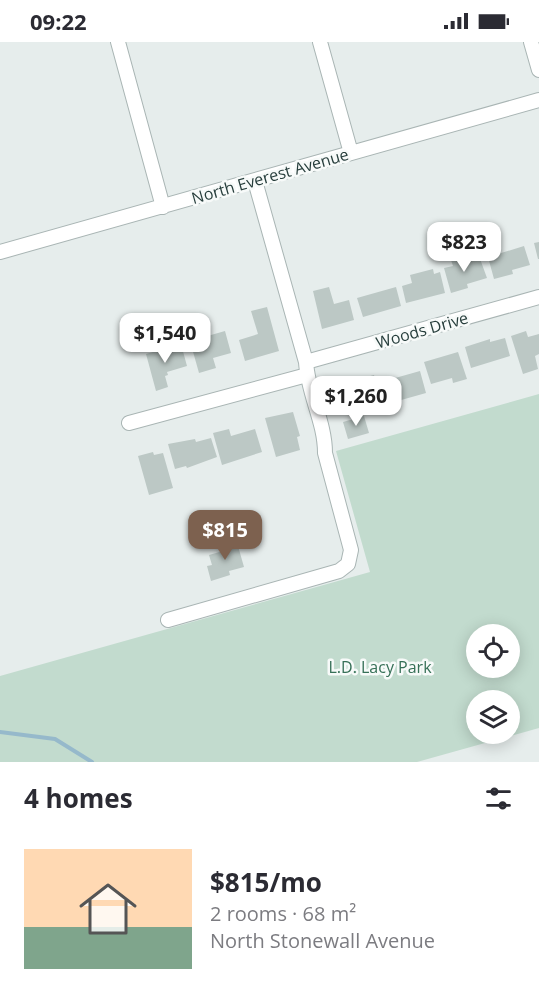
<!DOCTYPE html>
<html lang="en">
<head>
<meta charset="utf-8">
<style>
	body { margin:0; font-family:"Open Sans",sans-serif; background:#f7f7f7; color:#2b2b33; height:100vh; display:flex; flex-direction:column; font-size:22px; white-space:nowrap }
	* { box-sizing:border-box; margin:0 }
	p { font-size:20px; color:#7c7c81 }
	.icon { flex:none; width:33px; height:33px; fill:none; stroke:currentColor; stroke-width:2; stroke-linecap:round; stroke-linejoin:round }
	.map { position:relative; height:720px; overflow:hidden }
	.side { display:flex; flex-direction:column; background:#fff; flex:1 }
	.side>* { flex:none }
	.tools { position:absolute; left:466px; top:582px; display:grid; gap:12px }
	.tools a { display:grid; place-items:center; width:54px; height:54px; border-radius:50%; background:#fff; box-shadow:0 3px 15px #0003; font-size:30px }
	.price { position:absolute; translate:-50% -51px; padding:0 14px; border-radius:12px; background:#fff; color:#222; font-size:20px; line-height:39px; filter:drop-shadow(0 2px 3px #0008) }
	.price::after { content:''; position:absolute; left:50%; top:36px; width:18px; height:14px; margin-left:-9px; background:inherit; clip-path:polygon(0 0,100% 0,50% 100%) }
	.price.active { background:#7d614f; color:#fff }
	ul { padding:0; list-style:none }
	li { display:flex; align-items:center; gap:18px; height:150px; padding:0 24px }
	li+li { border-top:2px solid #e1e1e2 }
	li span { display:grid; place-items:center; flex:none; width:168px; height:120px; border-radius:0px; color:#555 }
	li>.icon { margin-inline-start:auto }
	span .icon { width:72px; height:72px; fill:#fffc; stroke-width:1 }
	li b { font-size:26px }
	h2 { display:flex; justify-content:space-between; align-items:center; height:72px; padding:0 24px; font-size:26px }
	.status { display:flex; justify-content:space-between; align-items:center; height:42px; padding:0 30px; background:#fff; direction:ltr }
	.status svg { height:16px; fill:currentColor }
	.map>svg:first-child { display:block }
	.park { fill:#c2dbce; fill-rule:evenodd }
	.lines { fill:none; stroke-linecap:round; stroke-linejoin:round }
	.stream { stroke:#96b9cb; stroke-width:4 }
	.building { fill:#bcc8c5 }
	.street-casing { stroke:#a9b5b4; stroke-width:16 }
	.street { stroke:#fff; stroke-width:14 }
	.labels { text-anchor:middle; stroke-width:5; stroke-linejoin:round; paint-order:stroke }
	.street-label { font-size:16px; fill:#273e3c; stroke:#f7faf9 }
	.park-label { font-size:16px; fill:#367057; stroke:#f7faf9 }
</style>
</head>
<body>
<div class="status"><b>09:22</b><svg viewBox="0 0 49 12"><path d="M0 12V9h3v3zM5 12V6h3v6zM10 12V3h3v9zM15 12V0h3v12zM26 1h20v11H26zM47 4h2v5h-2z"/></svg></div>
<div class="map">
<svg width="539" height="720" viewBox="0 0 539 720">
	<rect width="100%" height="100%" fill="#e6edec"/>
	<path class="park" d="M539,352V686L417,720H0V634L370,530L336,409ZM477,592H510V626H477ZM477,658H510V692H477Z"/>
	<g class="lines">
		<path class="stream" d="M0,690L55,697L92,720"/>
	</g>
	<path class="building" d="M539,200V217H538L534,201Z
		M524,204L530,223L512,228L513,232L494,237L488,215Z
		M470,212L471,217L479,214L487,236L467,242L468,246L451,251L444,226L453,224L451,218Z
		M433,227L434,232L440,230L445,251L406,261L402,244L412,241L410,233Z
		M329,245L334,262L349,258L354,278L322,287L313,249Z
		M396,245L401,264L363,275L357,256Z
		M267,265L279,309L245,319L239,298L258,292L251,269Z
		M225,289L231,311L213,316L216,326L199,331L190,299Z
		M526,289L528,295L539,292V312L535,314L538,327L523,332L511,294Z
		M505,296L510,314L471,326L465,305L490,297V300Z
		M181,302L187,324L167,330L168,333L165,334L168,345L156,349L146,312Z
		M458,310L467,337L453,341L452,336L431,342L424,320Z
		M420,329L426,351L387,362L381,340Z
		M374,333L379,352L338,363L333,344Z
		M293,370L300,394L297,395L300,408L276,415L265,376Z
		M364,374L369,391L348,397L343,380Z
		M229,387L231,394L255,387L262,410L222,423L213,391Z
		M211,396L217,415L187,426L186,424L175,427L168,402L195,397L196,400Z
		M153,410L154,413L163,411L173,446L149,453L138,414Z
		M236,497L244,525L229,529L230,533L211,539L207,524L212,523L209,513L223,509L221,501Z"/>
	<g class="lines">
		<defs>
			<path id="street" d="M118,0L163,165
				M320,0L351,111
				M531,0L539,28
				M0,210L539,58
				M306,320L539,255
				M129,381L307,333
				M168,578L339,529L348,522L351,508L325,411C325,380 308,352 306,320L255,139"/>
		</defs>
		<use href="#street" class="street-casing"/>
		<use href="#street" class="street"/>
	</g>
	<g class="labels">
		<g class="street-label">
			<text transform="translate(270 134) rotate(-16)" y="6">North Everest Avenue</text>
			<text transform="translate(422 288) rotate(-16)" y="6">Woods Drive</text>
		</g>
		<g class="park-label">
			<text x="380" y="631">L.D. Lacy Park</text>
		</g>
	</g>
</svg>
<div class="tools">
<a><svg class="icon" aria-label="locate" viewBox="0 0 24 24"><circle cx="12" cy="12" r="6"/><path d="M12 2v4M12 18v4M2 12h4M18 12h4"/></svg></a>
<a><svg class="icon" aria-label="layers" viewBox="0 0 24 24"><path d="M12 4l9 5-9 5-9-5zM3 14l9 5 9-5"/></svg></a>
</div>
<b class="price" style="left:464px;top:231px">$823</b>
<b class="price" style="left:165px;top:322px">$1,540</b>
<b class="price" style="left:356px;top:385px">$1,260</b>
<b class="price active" style="left:225px;top:519px">$815</b>
</div>
<section class="side">
<h2>4 homes<svg class="icon" aria-label="filters" viewBox="0 0 24 24"><path d="M4 7h16M4 17h16"/><circle cx="9" cy="7" r="2"/><circle cx="15" cy="17" r="2"/></svg></h2>
<ul>
<li><span style="background:linear-gradient(#ffd9b3 65%,#7fa58c 0)"><svg class="icon" aria-label="home" viewBox="0 0 24 24"><path d="M3 11l9-7 9 7M6 9v11h12V9"/></svg></span><div><b>$815/mo</b><p>2 rooms · 68 m²</p><p>North Stonewall Avenue</p></div></li>
</ul>
</section>
</body>
</html>
